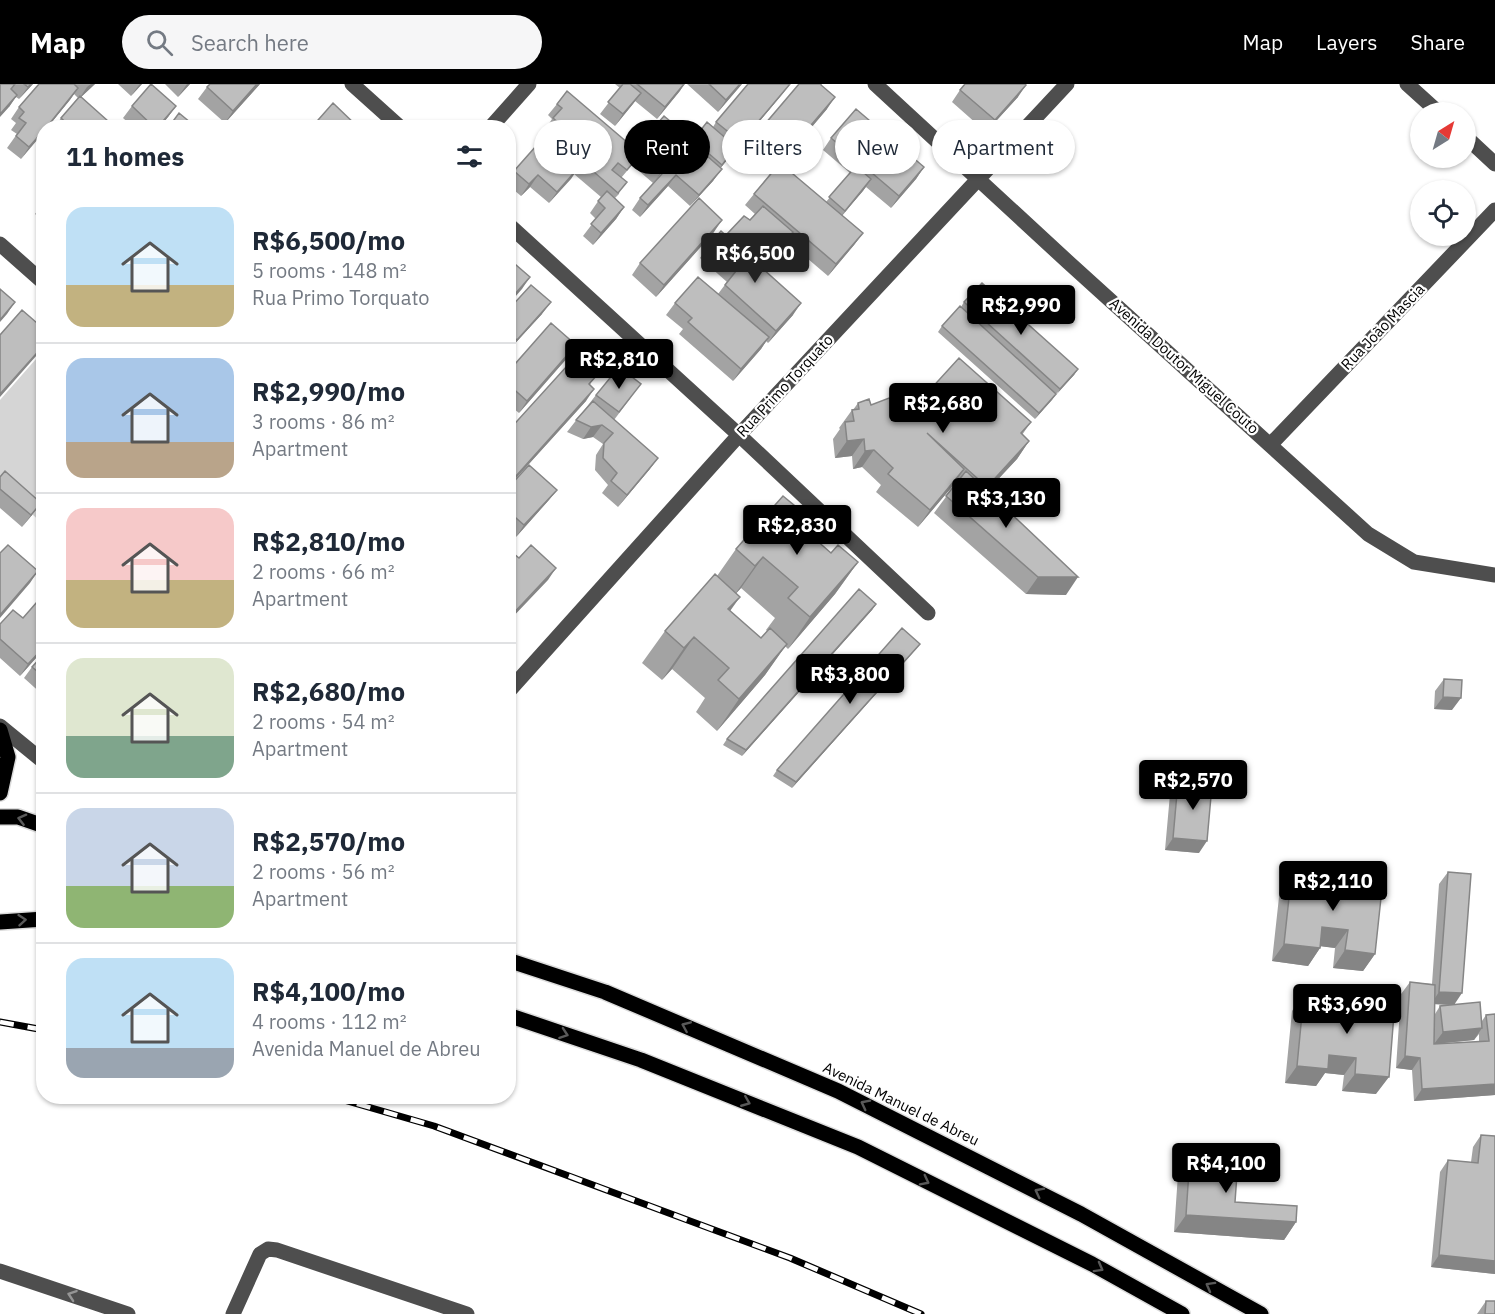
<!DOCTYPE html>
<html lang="en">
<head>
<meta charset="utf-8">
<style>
	body { margin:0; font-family:"IBM Plex Sans",sans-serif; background:#f6f6f7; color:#1f2937; height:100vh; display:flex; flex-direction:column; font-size:22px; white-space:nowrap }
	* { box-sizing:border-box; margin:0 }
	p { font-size:20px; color:#747a83 }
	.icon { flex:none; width:33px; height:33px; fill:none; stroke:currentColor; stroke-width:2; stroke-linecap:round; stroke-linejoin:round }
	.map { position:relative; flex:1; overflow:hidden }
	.sheet { position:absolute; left:36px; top:36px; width:480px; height:984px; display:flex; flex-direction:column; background:#fff; border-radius:24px; box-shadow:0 2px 4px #0004 }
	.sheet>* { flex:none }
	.banner { position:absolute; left:534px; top:36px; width:570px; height:54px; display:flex; gap:12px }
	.needle { width:39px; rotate:37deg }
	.controls { position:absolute; left:1410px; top:18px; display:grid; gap:12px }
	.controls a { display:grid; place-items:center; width:66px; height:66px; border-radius:50%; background:#fff; box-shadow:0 2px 4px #0004; font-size:30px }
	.price { position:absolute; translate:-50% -51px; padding:0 14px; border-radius:6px; background:#000; color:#fff; font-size:20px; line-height:39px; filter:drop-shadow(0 2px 3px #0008) }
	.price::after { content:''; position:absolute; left:50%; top:36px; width:18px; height:14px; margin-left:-9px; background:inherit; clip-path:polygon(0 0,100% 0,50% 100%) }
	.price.active { background:#222; color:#fff }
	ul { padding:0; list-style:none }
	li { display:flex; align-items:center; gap:18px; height:150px; padding:0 30px }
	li+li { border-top:2px solid #e0e1e3 }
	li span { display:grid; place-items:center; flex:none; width:168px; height:120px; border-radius:18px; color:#555 }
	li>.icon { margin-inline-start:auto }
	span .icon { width:72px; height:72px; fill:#fffc; stroke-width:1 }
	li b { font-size:26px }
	h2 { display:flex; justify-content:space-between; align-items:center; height:72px; padding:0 30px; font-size:26px }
	.pill { padding:0 21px; border-radius:27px; background:#fff; box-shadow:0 2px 4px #0004; font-size:21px; line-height:54px }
	.pill.active { background:#000; color:#fff }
	header { display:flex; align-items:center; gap:36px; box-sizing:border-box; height:84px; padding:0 30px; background:#000; color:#fff }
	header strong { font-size:28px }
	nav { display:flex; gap:33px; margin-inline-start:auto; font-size:21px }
	.search { width:420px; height:54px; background:#f6f6f7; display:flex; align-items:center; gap:15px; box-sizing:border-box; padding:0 21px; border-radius:33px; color:#747a83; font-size:22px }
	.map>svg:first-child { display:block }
	.green { fill:#d5d5d5 }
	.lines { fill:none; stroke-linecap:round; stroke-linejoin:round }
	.major-casing { stroke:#dbdbdb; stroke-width:18 }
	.minor { stroke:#4e4e4e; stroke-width:15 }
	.major { stroke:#000; stroke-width:15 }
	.rail-casing { stroke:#000; stroke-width:7 }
	.rail { stroke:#fff; stroke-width:4.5; stroke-dasharray:14; stroke-linecap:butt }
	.wall { fill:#a3a3a3; fill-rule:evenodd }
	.shaded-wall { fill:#858585 }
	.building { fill:#bebebe; stroke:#858585; stroke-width:1.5 }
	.oneway { stroke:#595959 }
	.oneway2 { stroke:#959595 }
	.labels { text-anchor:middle; stroke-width:4.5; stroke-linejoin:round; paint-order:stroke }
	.street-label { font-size:15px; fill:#000; stroke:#fff }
</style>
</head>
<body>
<header>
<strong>Map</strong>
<div class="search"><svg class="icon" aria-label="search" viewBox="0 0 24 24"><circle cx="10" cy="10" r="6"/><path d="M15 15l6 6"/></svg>Search here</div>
<nav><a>Map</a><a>Layers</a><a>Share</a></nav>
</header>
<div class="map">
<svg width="1495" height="1230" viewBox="0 0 1495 1230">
	<rect width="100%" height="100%" fill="#fff"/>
	<path class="green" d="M43,267V440L0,401V316Z"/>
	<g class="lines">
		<defs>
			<path id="major" d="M0,646L8,673L0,709
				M0,733H18L44,742
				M0,838L44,835
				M508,876L605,908L838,1007L1081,1130L1261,1230
				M508,931L641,976L858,1063L1092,1180L1182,1230"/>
		</defs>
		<use href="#major" class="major-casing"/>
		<path class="minor" d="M352,0L401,44
			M875,0L1068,178L1368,450L1414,478L1495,491
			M1407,0L1438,28
			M490,44L529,0
			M1466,53L1495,80
			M508,140L739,351L928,529
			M0,160L44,199
			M1271,360L1495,126
			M508,608L739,351L1067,0
			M0,642L44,678
			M0,1187L128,1230
			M233,1230L260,1170L268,1165L277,1166L467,1230"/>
		<use href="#major" class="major"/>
		<defs>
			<path id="rail" d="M0,938L44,946
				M330,1012L434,1042L790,1174L921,1230"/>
		</defs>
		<use href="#rail" class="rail-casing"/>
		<use href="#rail" class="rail"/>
	</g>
	<path class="wall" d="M0,0H33L19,15L16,13L9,23Z
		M39,0H95L81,13L108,37L104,44H54L61,34L78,14L74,10L47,44H44L21,75L7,64L17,50L11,46L16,39L11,35L19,23Z
		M118,0H142L131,12Z
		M165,0H190L178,13Z
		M260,0L225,39L198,15L207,3Z
		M615,0H685L657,35L635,17L615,42L600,30L620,4Z
		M687,0H742L718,28Z
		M822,2L827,25L781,80L826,118L850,89L823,66L831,54L924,83L916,95L891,124L866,103L842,132L863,149L854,161L828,192L787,157L763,185L793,231L768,259L766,257L761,265L733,297L679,250L683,245L666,231L675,219L718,210L727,198L700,174L708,162L726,152L744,132L750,136L755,130L745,121L754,110L774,85L755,69L747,79L739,72L748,60Z
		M960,6L1018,13L986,48L952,18Z
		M784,8L732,70L720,84L713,97L690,122L668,102L640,133L632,126L640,114L691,58L707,38L713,43L716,38Z
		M557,20L635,65L690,54L681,66L653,99L632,81L621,94L619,110L615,114L624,123L616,135L593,161L583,152L596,135L590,129L601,113L574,90L549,119L530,103L521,112L508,101V95L514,87L574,79L586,64L579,58L570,68L545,46L552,35L548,31Z
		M132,22H176L168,33L159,44H134L123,34Z
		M44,118V137L35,130Z
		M714,148L656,213L632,191L640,179Z
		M964,218L1078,285L1074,291L1056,310L1035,335L938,248L942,242L961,223Z
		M508,226L542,230L508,267Z
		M568,273L519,329L508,320V288Z
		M594,285L586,317L508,403V347Z
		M596,311L632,312L614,336L658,374L649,386L618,423L602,409L608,401L595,386L596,371L603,360L593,353L583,355L567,348Z
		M858,319L871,321L900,324L918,319L1031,338L1022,351L1029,357L1017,375L987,407L1066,511L1026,510L934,429L954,402L953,401L918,443L876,408L881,401L862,383L853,385L852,372L835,374L833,355L840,345L839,344L852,326H853Z
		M0,393L32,431L22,443L0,424Z
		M508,404L557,406L548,417L516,453L508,446Z
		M806,431L799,441L831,469L858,478L835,510L788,565L785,562L765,591L717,647L696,628L705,614L672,585L662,596L642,579L665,547L717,492L736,465ZM741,504L775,534L766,546L767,547L761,554L730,527L736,509Z
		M876,520L872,526L742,672L723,661L727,655Z
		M0,540L44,565L20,592L0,574Z
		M920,560L915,566L792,704L773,692L777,686Z
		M44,570V612L24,594L32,583Z
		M1444,595L1452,626L1434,625L1435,607Z
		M1178,698L1199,769L1165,766L1170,710Z
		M1292,786L1320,808L1341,810L1353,792L1375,870L1363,887L1333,884L1335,864L1321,862L1320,864L1308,882L1272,877L1280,804Z
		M1448,788L1455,920L1482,937L1486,931L1495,1011L1414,1017L1412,986L1396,984L1401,910L1410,898L1432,900L1439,800ZM1435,920L1450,921L1440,922L1435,930ZM1479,950V958L1434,960V954V960L1474,956Z
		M1304,909L1331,932L1350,934L1351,931L1363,913L1376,1010L1342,1007L1344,991L1325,989L1316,1002L1285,999L1292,927Z
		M1481,1051L1495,1052V1190L1431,1183L1440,1088L1448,1076L1471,1078L1473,1063Z
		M1190,1072L1235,1118L1296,1138L1284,1156L1174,1148L1178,1090Z
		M1486,1217L1495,1230H1477Z"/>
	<path class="shaded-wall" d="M31,0H33L19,15L28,3Z
		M91,0H95L79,15L87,3Z
		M140,0H142L131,12L139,1Z
		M187,0H190L178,13Z
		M257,0H260L225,39L233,27Z
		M684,0L680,7L657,35L665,23Z
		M740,0H742L718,28L726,16Z
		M790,0L784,8L732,70L741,58Z
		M1026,1L1018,13L986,48L995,36Z
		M78,4L70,16L47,44H46Z
		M641,9L633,20L615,42L623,30Z
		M17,11L9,23L0,33V30Z
		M835,13L827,25L775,86L783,74Z
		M176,22L168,33L159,44H157Z
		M44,46V48L21,75L29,63Z
		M587,46L579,58L570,68L578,56Z
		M690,54L681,66L653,99L662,87Z
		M736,63L728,75L714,92L722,81Z
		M579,83L571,95L549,119L557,108Z
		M924,83L916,95L891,124L899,112Z
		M722,85L713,97L690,122L699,111Z
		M538,91L530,103L521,112L529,100Z
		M676,91L668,102L640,133L648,121Z
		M871,95L863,107L836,138L845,127Z
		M624,123L616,135L593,161L601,149Z
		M722,136L714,148L656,213L664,201Z
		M793,148L785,160L755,194L763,182Z
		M863,149L854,161L828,192L836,180Z
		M530,193L522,205L508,221V218Z
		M15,218L7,230L0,238V236Z
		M551,218L542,230L508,267L517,256Z
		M801,219L793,231L768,259L776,247Z
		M769,253L761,265L733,297L741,285Z
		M44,261V263L0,313V310Z
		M576,261L568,273L519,329L527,317Z
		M1078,285L1074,291L1056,311L1060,305Z
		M594,305L586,317L508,403L516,392Z
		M1056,310L1052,316L1035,335L1039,329Z
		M602,341L593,353L583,355L591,343Z
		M864,355L852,372L835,374L847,357Z
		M1029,357L1017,375L974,421L987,403Z
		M874,366L862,383L853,385L865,367Z
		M658,374L649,386L618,423L627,411Z
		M964,385L952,403L918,443L930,426Z
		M557,406L548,417L516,453L524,441Z
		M41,419L32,431L22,443L31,431Z
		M763,473L741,504L733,513L755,482Z
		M858,478L835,510L788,565L810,533Z
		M556,484L548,496L508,538V535Z
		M38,487L30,499L0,534V531Z
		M1038,493H1078L1066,511L1026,510Z
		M740,513L718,544L728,525Z
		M876,520L872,526L742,672L746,666Z
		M694,553L672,585L662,596L684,564Z
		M787,560L765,591L717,647L739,615Z
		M920,560L915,566L792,704L796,698Z
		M44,563V565L20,592L28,580Z
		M1443,613L1461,614L1452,626L1434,625Z
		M1173,754L1207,757L1199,769L1165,766Z
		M1322,843L1348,846L1335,864L1310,861Z
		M1284,860L1320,864L1308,882L1272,877Z
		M1345,866L1375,870L1363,887L1333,884Z
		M1439,908L1462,909L1454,921L1431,920Z
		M1482,944L1474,956L1434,960L1443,948Z
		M1329,971L1356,974L1344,991L1325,989L1316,1002L1285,999L1297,982Z
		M1405,972L1420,974L1412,986L1396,984Z
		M1355,990L1389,993L1376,1010L1342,1007Z
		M1495,1000V1011L1414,1017L1422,1005Z
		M1186,1131L1296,1138L1284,1156L1174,1148Z
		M1439,1171L1495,1177V1190L1431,1183Z"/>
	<path class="building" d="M0,0H15L11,5L17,11L0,30Z
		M24,0H31L28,3Z
		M39,0H74L78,4L46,44H44V46L29,63L16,52L26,39L19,34L24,28L19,23Z
		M151,0L176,22L157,44H155L132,22Z
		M210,0H257L233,27L207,3Z
		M623,0H630L641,9L623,30L608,18Z
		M637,0H684L665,23Z
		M709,0H740L726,16Z
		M748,0H790L741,58L716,38Z
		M799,0H821V1L835,13L783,74L763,57L755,67L748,60Z
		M965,0H1025L1026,1L995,36L960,6Z
		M567,7L635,65L664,32L690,54L662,87L641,69L627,86L618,79L612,86L627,98L618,109L578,74L595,53L587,46L578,56L553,34L562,24L557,20Z
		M80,12L108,37L102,44H72L61,34Z
		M333,19L359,44H311Z
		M856,25L924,83L899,112L831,54Z
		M179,29L197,44H168Z
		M707,38L736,63L722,81L693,56Z
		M281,40L285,44H278Z
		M544,53L579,83L557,108L538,91L529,100L514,87Z
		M691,58L722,85L699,111L676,91L648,121L640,114Z
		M780,79L863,149L836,180L754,110Z
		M856,82L871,95L845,127L829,113Z
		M607,107L624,123L601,149L591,140L605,124L598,117Z
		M699,114L722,136L664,201L640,179Z
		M763,122L793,148L763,182L727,150L744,132L750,136Z
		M721,147L801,219L776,247L725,201L736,187L708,162Z
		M508,174L530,193L508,218Z
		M698,193L769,253L741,285L688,238L692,234L675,219Z
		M982,199L1078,285L1060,305L964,218Z
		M531,201L551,218L517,256L508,248V226Z
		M0,205L15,218L0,236Z
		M960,222L1056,310L1039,329L942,242Z
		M22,226L44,245V261L0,310V251Z
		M551,239L576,261L527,317L508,300V288Z
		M586,261L602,274L593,284L598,290L589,300L594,305L516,392L508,385V347Z
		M959,274L1031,338L1021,349L1029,357L987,403L927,349L964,385L930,426L888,390L893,384L874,366L865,367L864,355L847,357L845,338L854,337L852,326L859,325L858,319L869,315L871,321L889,314L900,324L911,312L918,319Z
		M619,283L641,300L619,328L596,311Z
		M593,317L658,374L627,411L611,397L617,389L603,374L604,359L613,349L602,341L591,343L576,336Z
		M529,381L557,406L524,441L508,427V404Z
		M5,387L41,419L31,431L0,405V393Z
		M966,387L1078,493H1038L946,412Z
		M783,412L806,431L798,440L831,469L838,461L858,478L810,533L788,514L798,503L763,473L755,482L736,465Z
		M8,461L38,487L0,531V469Z
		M531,461L556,484L508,535V465L519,474Z
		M715,490L740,513L728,525L761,554L770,544L787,560L739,615L718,596L729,584L694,553L684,564L665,547Z
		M859,505L876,520L746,666L727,655Z
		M44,510V563L28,580L0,555V540L13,526L23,534Z
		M902,544L920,560L796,698L777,686Z
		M44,570V593L32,583Z
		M1444,595L1462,596L1461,614L1443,613Z
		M1178,698L1212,701L1207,757L1173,754Z
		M1292,786L1321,789L1320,808L1351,811L1353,792L1383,795L1375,870L1345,866L1348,846L1322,843L1320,864L1284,860Z
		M1448,788L1471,790L1462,909L1439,908Z
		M1410,898L1435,901L1434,960L1489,957L1486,931L1495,930V1000L1422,1005L1420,974L1405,972Z
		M1304,909L1332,912L1331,932L1361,935L1363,913L1395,917L1389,993L1355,990L1356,974L1329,971L1328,985L1297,982Z
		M1480,918L1482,944L1443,948L1440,922Z
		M1481,1051L1495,1052V1177L1439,1171L1448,1076L1478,1079Z
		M1190,1072L1238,1076L1235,1118L1297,1122L1296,1138L1186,1131Z
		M1486,1217H1495V1230H1485Z"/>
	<defs><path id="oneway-chevron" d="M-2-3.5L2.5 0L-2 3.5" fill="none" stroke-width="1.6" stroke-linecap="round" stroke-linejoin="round" transform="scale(1.5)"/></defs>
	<g class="oneway">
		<use href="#oneway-chevron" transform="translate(22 735) rotate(-166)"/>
		<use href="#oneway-chevron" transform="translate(22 836) rotate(-5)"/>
		<use href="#oneway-chevron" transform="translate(686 942) rotate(-157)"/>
		<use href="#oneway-chevron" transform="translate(564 950) rotate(19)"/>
		<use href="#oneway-chevron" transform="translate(746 1018) rotate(22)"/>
		<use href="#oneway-chevron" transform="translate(865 1020) rotate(-153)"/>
		<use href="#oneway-chevron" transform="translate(925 1097) rotate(27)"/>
		<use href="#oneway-chevron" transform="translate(1039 1108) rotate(-153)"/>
		<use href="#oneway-chevron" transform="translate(1099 1184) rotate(29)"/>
		<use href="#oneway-chevron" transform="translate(1210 1202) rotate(-151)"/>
	</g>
	<use class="oneway2" href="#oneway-chevron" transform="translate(72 1211) rotate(-161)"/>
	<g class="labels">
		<g class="street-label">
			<text transform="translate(1383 243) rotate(-46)" y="5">Rua João Mascia</text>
			<text transform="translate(1184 282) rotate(42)" y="5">Avenida Doutor Miguel Couto</text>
			<text transform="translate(785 302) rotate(-47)" y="5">Rua Primo Torquato</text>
			<text transform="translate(901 1020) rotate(26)" y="5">Avenida Manuel de Abreu</text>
		</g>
	</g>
</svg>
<div class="controls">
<a><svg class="needle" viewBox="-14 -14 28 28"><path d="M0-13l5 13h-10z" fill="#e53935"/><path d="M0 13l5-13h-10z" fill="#747a83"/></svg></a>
<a><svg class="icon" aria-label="locate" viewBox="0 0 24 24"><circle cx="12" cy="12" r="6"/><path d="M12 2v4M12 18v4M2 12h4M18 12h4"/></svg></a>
</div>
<b class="price active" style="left:755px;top:200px">R$6,500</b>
<b class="price" style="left:1021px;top:252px">R$2,990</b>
<b class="price" style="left:619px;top:306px">R$2,810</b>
<b class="price" style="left:943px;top:350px">R$2,680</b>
<b class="price" style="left:1006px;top:445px">R$3,130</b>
<b class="price" style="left:797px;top:472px">R$2,830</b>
<b class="price" style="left:850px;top:621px">R$3,800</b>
<b class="price" style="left:1193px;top:727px">R$2,570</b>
<b class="price" style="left:1333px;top:828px">R$2,110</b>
<b class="price" style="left:1347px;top:951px">R$3,690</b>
<b class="price" style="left:1226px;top:1110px">R$4,100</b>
<div class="banner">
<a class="pill">Buy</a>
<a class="pill active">Rent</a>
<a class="pill">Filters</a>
<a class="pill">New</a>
<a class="pill">Apartment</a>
</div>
<section class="sheet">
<h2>11 homes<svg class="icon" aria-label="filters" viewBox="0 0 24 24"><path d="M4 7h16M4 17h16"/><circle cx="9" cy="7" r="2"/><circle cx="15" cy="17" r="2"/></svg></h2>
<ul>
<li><span style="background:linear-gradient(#bfe0f5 65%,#c2b280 0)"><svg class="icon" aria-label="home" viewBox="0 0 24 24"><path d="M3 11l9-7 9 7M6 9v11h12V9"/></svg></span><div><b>R$6,500/mo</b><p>5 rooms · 148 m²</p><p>Rua Primo Torquato</p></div></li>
<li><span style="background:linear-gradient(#a9c7e8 70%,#b9a48a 0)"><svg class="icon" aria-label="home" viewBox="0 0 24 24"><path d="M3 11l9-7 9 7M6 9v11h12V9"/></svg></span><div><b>R$2,990/mo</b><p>3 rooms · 86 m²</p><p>Apartment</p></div></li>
<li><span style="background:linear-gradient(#f6c9c9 60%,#c2b280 0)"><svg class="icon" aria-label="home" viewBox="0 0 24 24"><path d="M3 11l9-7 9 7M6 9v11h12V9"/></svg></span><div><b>R$2,810/mo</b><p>2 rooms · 66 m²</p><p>Apartment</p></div></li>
<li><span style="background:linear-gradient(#dfe7d0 65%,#7fa58c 0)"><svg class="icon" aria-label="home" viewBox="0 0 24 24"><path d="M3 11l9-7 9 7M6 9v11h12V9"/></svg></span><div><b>R$2,680/mo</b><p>2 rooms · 54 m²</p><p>Apartment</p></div></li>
<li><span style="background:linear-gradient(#c9d6e8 65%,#8fb573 0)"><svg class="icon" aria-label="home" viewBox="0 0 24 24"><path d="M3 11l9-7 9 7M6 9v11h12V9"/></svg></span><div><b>R$2,570/mo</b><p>2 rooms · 56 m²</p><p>Apartment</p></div></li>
<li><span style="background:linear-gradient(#bfe0f5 75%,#9aa5b1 0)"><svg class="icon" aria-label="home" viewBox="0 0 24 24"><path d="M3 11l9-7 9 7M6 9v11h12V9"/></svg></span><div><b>R$4,100/mo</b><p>4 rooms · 112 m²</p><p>Avenida Manuel de Abreu</p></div></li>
</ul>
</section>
</div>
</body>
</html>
